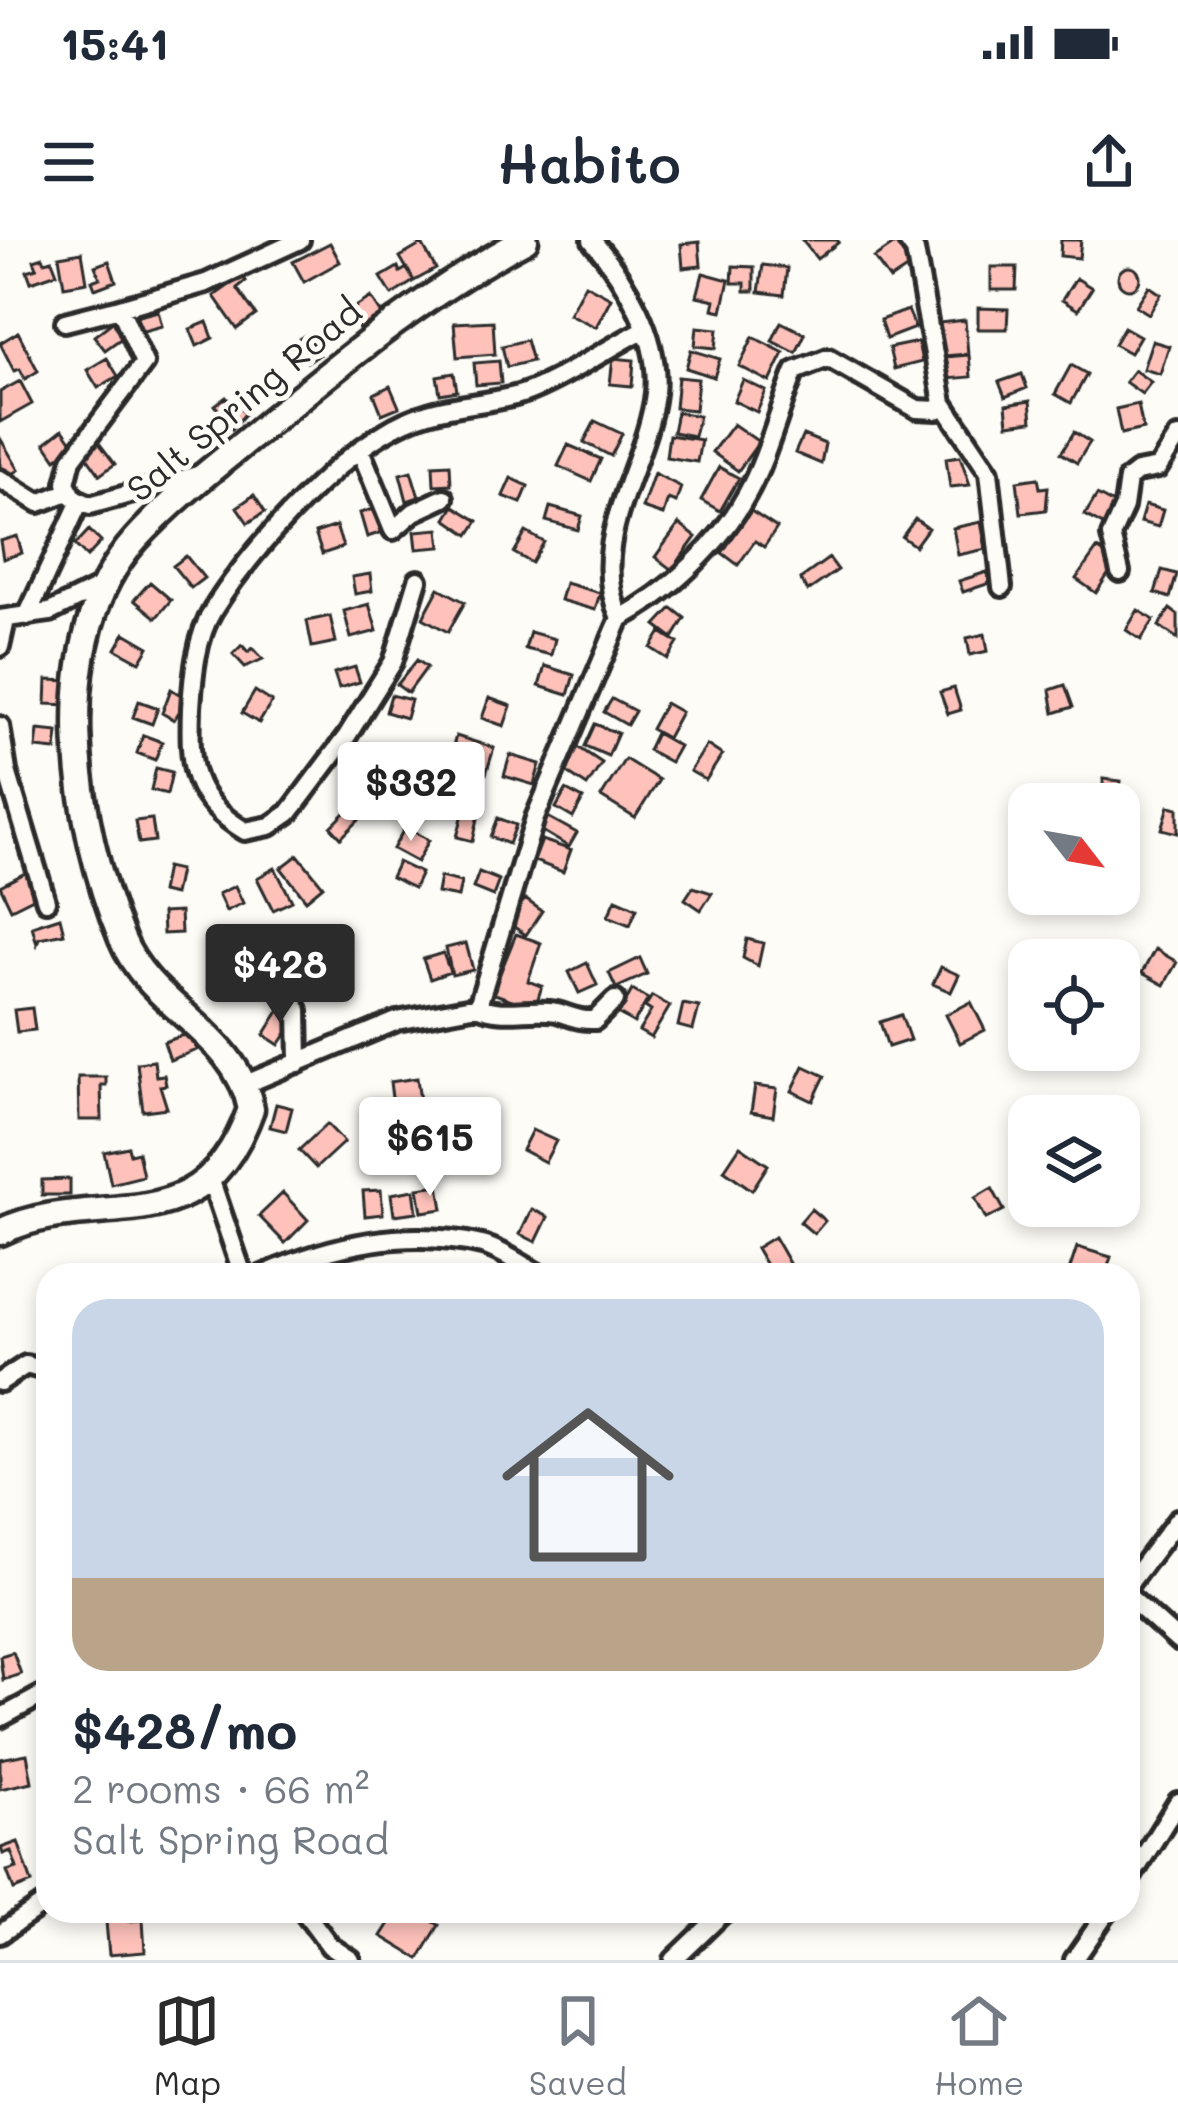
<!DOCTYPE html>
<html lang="en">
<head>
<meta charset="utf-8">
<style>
	body { margin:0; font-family:Mali,sans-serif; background:#f2f2f3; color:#1f2937; height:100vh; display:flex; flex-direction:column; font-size:45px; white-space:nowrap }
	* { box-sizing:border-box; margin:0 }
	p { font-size:39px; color:#747a83 }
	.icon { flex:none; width:66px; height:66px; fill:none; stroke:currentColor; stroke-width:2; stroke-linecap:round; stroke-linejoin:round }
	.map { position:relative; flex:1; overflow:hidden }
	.details { position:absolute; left:36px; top:1023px; width:1104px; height:660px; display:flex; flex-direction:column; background:#fff; border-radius:36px; box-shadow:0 6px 18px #0003 }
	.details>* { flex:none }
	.needle { width:78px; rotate:121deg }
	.buttons { position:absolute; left:1008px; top:543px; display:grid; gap:24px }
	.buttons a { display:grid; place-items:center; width:132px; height:132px; border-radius:24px; background:#fff; box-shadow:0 6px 18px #0003; font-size:60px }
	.price { position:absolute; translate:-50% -102px; padding:0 27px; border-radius:12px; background:#fff; color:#222; font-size:39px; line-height:78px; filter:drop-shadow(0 3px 6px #0008) }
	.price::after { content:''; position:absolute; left:50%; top:72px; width:36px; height:27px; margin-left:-18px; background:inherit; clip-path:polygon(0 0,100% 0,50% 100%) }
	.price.current { background:#2b2b2b; color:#fff }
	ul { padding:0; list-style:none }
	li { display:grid; align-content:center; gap:24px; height:636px; padding:0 36px }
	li+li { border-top:3px solid #e0e1e3 }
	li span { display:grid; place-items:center; height:372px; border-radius:36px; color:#555 }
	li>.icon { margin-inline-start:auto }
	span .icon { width:216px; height:216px; fill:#fffc; stroke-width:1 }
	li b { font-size:51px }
	.status { display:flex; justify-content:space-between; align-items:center; height:84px; padding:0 60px; background:#fff; direction:ltr }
	.status svg { height:33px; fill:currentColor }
	header { display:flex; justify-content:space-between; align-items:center; height:156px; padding:0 36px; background:#fff; font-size:54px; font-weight:600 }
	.tabs { display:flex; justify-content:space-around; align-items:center; height:168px; border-top:3px solid #e0e1e3; background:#fff; font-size:33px; color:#747a83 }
	.tabs a { display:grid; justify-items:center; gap:6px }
	.tabs .current { color:#2b2b2b }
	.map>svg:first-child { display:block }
	.building { fill:#fec2bb; stroke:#2b2b2b; stroke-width:3 }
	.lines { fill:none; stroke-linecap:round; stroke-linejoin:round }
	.street-casing { stroke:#2b2b2b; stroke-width:26 }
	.secondary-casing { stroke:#2b2b2b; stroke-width:33 }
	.street { stroke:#fdfcf7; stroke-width:16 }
	.secondary { stroke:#fdfcf7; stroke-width:24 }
	.labels { text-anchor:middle; stroke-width:10; stroke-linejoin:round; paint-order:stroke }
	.street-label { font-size:36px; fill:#2b2b2b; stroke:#fdfcf7 }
</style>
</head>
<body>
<div class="status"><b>15:41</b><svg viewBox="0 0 49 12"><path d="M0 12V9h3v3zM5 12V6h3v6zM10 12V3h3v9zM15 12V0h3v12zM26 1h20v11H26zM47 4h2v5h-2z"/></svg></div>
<header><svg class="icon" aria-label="menu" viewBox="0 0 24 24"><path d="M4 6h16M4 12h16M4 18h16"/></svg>Habito<svg class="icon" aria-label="share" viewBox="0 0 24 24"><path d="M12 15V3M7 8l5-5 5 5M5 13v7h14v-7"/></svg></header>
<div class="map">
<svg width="1178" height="1720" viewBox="0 0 1178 1720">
	<rect width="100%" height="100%" fill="#fdfcf7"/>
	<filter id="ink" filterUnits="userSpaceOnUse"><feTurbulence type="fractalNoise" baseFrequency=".00833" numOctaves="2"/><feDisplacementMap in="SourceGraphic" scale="24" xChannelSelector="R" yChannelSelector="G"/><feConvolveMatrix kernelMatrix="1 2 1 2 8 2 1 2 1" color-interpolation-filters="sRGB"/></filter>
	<g filter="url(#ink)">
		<path class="building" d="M802,0H837L839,2L817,19Z
			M1061,0H1081L1079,18L1060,16Z
			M699,2L701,26L683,28L681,4Z
			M330,3L340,22L304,42L293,22Z
			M896,3L911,26L890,40L874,18Z
			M422,4L436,29L414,41L400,17Z
			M82,12L87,42L64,46L59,16Z
			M43,17L45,22L52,20L57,33L31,42L27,31L37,28L34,20Z
			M109,21L116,41L95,49L92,41L100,38L95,26Z
			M763,25L787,28L784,55L759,52Z
			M733,26L754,27V51H745V43H732Z
			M398,27L400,32L407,28L414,41L392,55L381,37Z
			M991,27H1017L1016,50H991Z
			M1118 38a11 11 0 1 1 22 0a11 11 0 1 1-22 0Z
			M703,33L729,40L722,71L713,69L715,60L697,56Z
			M242,36L246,41L237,48L256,75L237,89L214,56Z
			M1076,38L1092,48L1078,70L1062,60Z
			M585,44L611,58L596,87L569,74Z
			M1149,46L1161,54L1149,74L1136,66Z
			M371,57L382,74L359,89L348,72Z
			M978,68L1008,69L1007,89H978Z
			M908,70L915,88L886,99L880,80Z
			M158,71L162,86L140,92L135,77Z
			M115,80L126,95L105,110L94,96Z
			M965,80L968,114L943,116L939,83Z
			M493,81L495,114L457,117L454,83Z
			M207,82L213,98L197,106L190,89Z
			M781,82L805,94L796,113L772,101Z
			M697,87L718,89L716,108L695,106Z
			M1124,87L1140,96L1130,113L1114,104Z
			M18,92L38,131L25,139L20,129L14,131L0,103Z
			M307,94L319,115L307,122L295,101Z
			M753,97L784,113L770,142L739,126Z
			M526,100L532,121L507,127L502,106Z
			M1152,101L1169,106L1160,134L1143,129Z
			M918,102L922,122L894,129L889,108Z
			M691,110L720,119L714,137L686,128Z
			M969,115L971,137L947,139L945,117Z
			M107,118L118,136L98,148L87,130Z
			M613,118L634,120L632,146L610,144Z
			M499,121L501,143L476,145L474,123Z
			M1071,125L1087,134L1071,163L1055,154Z
			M1134,130L1151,142L1142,154L1125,142Z
			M454,133L457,151L440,154L437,136Z
			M1022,134L1027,148L1005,157L999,142Z
			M678,137L698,139L695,170L675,168Z
			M743,140L766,151L757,172L734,161Z
			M20,141L32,164L0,182V152Z
			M390,146L399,167L382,174L374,154Z
			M226,157L232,164L238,160L245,174L232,189L215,165Z
			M1030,161L1032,181L1008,184L1006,165Z
			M1138,164L1143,189L1121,194L1116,169Z
			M677,172L699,176L694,196L673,192Z
			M595,181L622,194L611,216L584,202Z
			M733,184L759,202L738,231L712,212Z
			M63,189L74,205L56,219L45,203Z
			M1074,192L1090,202L1077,223L1061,213Z
			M669,195L701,200L697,222L666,217Z
			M803,195L825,204L821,224L795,213Z
			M0,198L19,230L4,239L0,232Z
			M99,203L115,224L100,235L85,214Z
			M568,205L601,219L591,241L558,226Z
			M960,216L970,245L950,247L946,218Z
			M450,224L451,244L434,245L433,225Z
			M719,227L739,238L720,271L701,260Z
			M411,231L419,257L407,261L400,234Z
			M654,233L681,247L676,262L668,259L663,275L642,268Z
			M511,238L528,246L521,263L503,256Z
			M1038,238L1040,248L1048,247L1046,270L1021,273L1017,241Z
			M254,255L265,272L248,283L237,267Z
			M1097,255L1119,267L1108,288L1085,275Z
			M1145,265L1163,270L1158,287L1140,282Z
			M454,266L478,281L469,295L446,279Z
			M550,267L582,276L578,290L546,281Z
			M376,268L383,292L367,297L360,273Z
			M751,271L777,288L764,307L755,301L738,325L722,313Z
			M915,279L928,288L915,306L902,297Z
			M981,282L986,309L958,315L953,288Z
			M679,284L696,297L672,330L655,317Z
			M336,286L343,307L322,314L315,293Z
			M439,289L441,307L417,309L415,291Z
			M89,290L101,302L87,317L75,305Z
			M526,292L544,302L532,323L514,313Z
			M17,296L22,313L3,319L0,301Z
			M1097,309L1109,317L1106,322L1113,327L1096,353L1076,339Z
			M186,316L204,338L191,348L173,326Z
			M829,318L838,330L808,351L800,339Z
			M1162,330L1177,334L1170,358L1155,353Z
			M987,332L990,343L963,352L959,341Z
			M370,334L372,351L355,354L352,337Z
			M150,342L171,360L156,378L134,360Z
			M565,343L600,353L595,370L560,360Z
			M439,348L465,362L448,392L423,378Z
			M369,364L377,391L351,398L344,371Z
			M672,368L685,378L673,398L656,385Z
			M1170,369L1178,375V399L1159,386Z
			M1138,370L1154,380L1141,400L1126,390Z
			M330,376L336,402L312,407L307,381Z
			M530,392L555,399L551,415L525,409Z
			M661,392L678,403L668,419L651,408Z
			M125,393L149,407L140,422L116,409Z
			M985,394L988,411L970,415L967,398Z
			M242,405L248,412L253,408L263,419L245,427L233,414Z
			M417,420L427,427L408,453L397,445Z
			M545,426L574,435L568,455L539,446Z
			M355,427L360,442L339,448L334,433Z
			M47,440L71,441L70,465L46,464Z
			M1065,445L1073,467L1054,473L1050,450Z
			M954,448L961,470L948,474L940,452Z
			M171,449L187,459L174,480L162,473Z
			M255,451L272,462L259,483L242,473Z
			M391,455L411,460L406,478L386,472Z
			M489,458L511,466L504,486L482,478Z
			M612,459L635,471L627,485L604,472Z
			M139,461L158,468L152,484L133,477Z
			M665,463L681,472L667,498L651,489Z
			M595,484L618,493L608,516L585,506Z
			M38,490L58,492L56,510L36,508Z
			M656,493L679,506L670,522L648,510Z
			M143,495L162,502L155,520L137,513Z
			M456,496L494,508L486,534L448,523Z
			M707,505L722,515L706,540L690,531Z
			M578,507L602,523L587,546L563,530Z
			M510,515L540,524L534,545L504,536Z
			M625,519L659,540L635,578L601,557Z
			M156,528L172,532L167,554L151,550Z
			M1103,539L1121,541L1119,564H1104Z
			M566,550L583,559L573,578L556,568Z
			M352,566L362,577L341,598L331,587Z
			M1169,566L1178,568V593L1162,589Z
			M464,570L479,574L473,601L457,597Z
			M546,576L577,593L569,607L539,589Z
			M498,578L516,585L509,604L491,597Z
			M152,579L155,601L139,603L135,581Z
			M405,587L429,600L417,622L393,609Z
			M542,600L571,610L563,632L534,621Z
			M298,615L323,646L306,660L281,628Z
			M398,622L421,633L414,648L391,637Z
			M166,627L179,630L174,655L161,652Z
			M275,628L292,661L273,670L257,638Z
			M27,632L39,655L11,669L0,646Z
			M479,632L499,640L493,656L473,648Z
			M440,637L461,642L458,657L437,653Z
			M235,646L243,663L226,671L218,654Z
			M693,647L712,653L701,670L685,659Z
			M525,659L542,671L526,695L508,683Z
			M616,659L637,668L630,685L608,676Z
			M180,672L181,693L163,694L162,673Z
			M60,677L64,693L39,698L37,704L32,686Z
			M516,694L541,703L528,741L542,746L535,768L492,753Z
			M747,699L763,703L758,726L743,718Z
			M466,703L473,730L452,735L446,708Z
			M1155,709L1177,722L1164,745L1142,733Z
			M443,713L450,732L430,739L423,719Z
			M640,718L647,734L616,748L609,733Z
			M587,723L597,745L579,753L569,732Z
			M941,727L959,735L951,752L933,744Z
			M632,750L648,759L634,783L619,774Z
			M652,756L670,766L651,798L639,791L651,771L645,767Z
			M971,762L985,790L960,803L946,775Z
			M683,764L699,767L693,790L678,786Z
			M32,768L35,790L17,792L14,770Z
			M281,768L297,778L279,805L264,795Z
			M901,775L910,800L888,807L880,782Z
			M190,793L197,810L170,820L164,802Z
			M154,821L156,836L164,835L166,845L160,846L167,868L143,871L137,823Z
			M804,826L825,836L813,861L792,851Z
			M78,837H106V845H101L102,880H79Z
			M417,838L420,861L393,866L390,842Z
			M755,846L777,849L773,876L751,872Z
			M276,864L292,868L286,891L270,887Z
			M327,884L344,902L316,928L299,910Z
			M532,890L556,901L545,922L522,910Z
			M740,906L768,925L752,950L724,930Z
			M128,907L130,914L138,912L143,936L111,944L104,912Z
			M70,939V955H42V940Z
			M439,945L443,969L422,972L418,948Z
			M992,948L1004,970L986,979L975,958Z
			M381,950L383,974L365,976L363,951Z
			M414,950L417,972L394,975L391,954Z
			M283,953L308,980L285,1003L259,976Z
			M532,969L548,977L536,1002L520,994Z
			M811,969L825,981L814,994L800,982Z
			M774,997L790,1025L770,1032L756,1008Z
			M1077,1007L1111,1017L1105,1035L1069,1031Z
			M13,1412L21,1434L3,1440L0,1416Z
			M27,1514L32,1542L0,1549V1519Z
			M18,1602L32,1643L14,1650L7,1631L17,1628L11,1611L3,1614L1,1608Z
			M397,1671H416L439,1685L419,1719L381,1696Z
			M129,1677V1681L143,1680L145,1712L109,1715L106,1682Z"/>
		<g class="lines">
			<defs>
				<path id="street" d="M65,82L120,68
					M943,163L989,232L1002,347
					M361,212L393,290L414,272L444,258
					M198,235L90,265L74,258L66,243L72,219L144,123L120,68L206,43L300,0
					M0,239L39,263L70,251
					M1120,332L1111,296L1124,267L1128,239L1137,232L1158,228L1178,197
					M418,340L393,422L347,496L289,573L270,586L245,591C191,558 189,527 191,468C193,436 196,398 213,370C249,312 325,229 384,193C430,164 466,168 515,156C550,147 610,107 645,89
					M27,376L80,261
					M620,378C669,353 721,303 747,254C768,216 778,172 795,131L828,118L917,169L937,170L943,163L915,11L907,0
					M0,379L50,372L106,344
					M0,407L6,380
					M0,486L7,531L46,661
					M290,756L298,770L299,823
					M478,766C503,778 530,767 557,772C571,776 580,781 595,780L615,760
					M246,844L397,781L478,766L535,578L620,378C585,302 647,225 655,153C661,98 625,39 592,0
					M210,938L243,1035
					M263,1035C333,1004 406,988 482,1005C501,1010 522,1025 540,1035
					M0,1142L26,1125L48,1131
					M1128,1345L1178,1279
					M1128,1356L1178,1401
					M0,1478L48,1452
					M1128,1642L1178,1562
					M304,1671L330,1706L351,1720
					M0,1694L48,1661
					M674,1720L725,1671
					M1074,1720L1108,1671"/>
				<path id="secondary" d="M0,992C98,945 200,1012 251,869C236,792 150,768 122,699C75,585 45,399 136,299C177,254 227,218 273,179C354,112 432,49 525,0"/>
			</defs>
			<use href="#street" class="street-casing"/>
			<use href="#secondary" class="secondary-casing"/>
			<use href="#street" class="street"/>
			<use href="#secondary" class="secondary"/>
		</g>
	</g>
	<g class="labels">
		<g class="street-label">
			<text transform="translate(244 160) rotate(-40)" y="13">Salt Spring Road</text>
		</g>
	</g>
</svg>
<div class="buttons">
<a><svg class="needle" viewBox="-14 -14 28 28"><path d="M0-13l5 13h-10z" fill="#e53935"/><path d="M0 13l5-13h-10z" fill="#747a83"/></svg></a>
<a><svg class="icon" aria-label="locate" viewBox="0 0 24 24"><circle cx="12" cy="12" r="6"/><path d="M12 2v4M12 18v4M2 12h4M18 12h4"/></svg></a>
<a><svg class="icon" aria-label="layers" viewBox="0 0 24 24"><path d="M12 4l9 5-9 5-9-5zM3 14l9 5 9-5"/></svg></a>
</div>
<b class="price" style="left:411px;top:604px">$332</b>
<b class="price current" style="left:280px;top:786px">$428</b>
<b class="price" style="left:430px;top:959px">$615</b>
<section class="details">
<ul>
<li><span style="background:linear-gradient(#c9d6e8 75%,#b9a48a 0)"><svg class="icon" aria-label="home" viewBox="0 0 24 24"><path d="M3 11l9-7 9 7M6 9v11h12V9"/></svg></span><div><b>$428/mo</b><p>2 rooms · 66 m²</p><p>Salt Spring Road</p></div></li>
</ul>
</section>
</div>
<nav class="tabs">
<a class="current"><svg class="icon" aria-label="map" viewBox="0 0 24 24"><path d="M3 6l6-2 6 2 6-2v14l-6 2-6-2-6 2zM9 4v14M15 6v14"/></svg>Map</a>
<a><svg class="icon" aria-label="saved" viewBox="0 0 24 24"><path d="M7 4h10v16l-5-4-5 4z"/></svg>Saved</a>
<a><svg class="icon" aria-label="home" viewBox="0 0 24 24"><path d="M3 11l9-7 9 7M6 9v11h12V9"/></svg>Home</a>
</nav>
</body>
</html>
